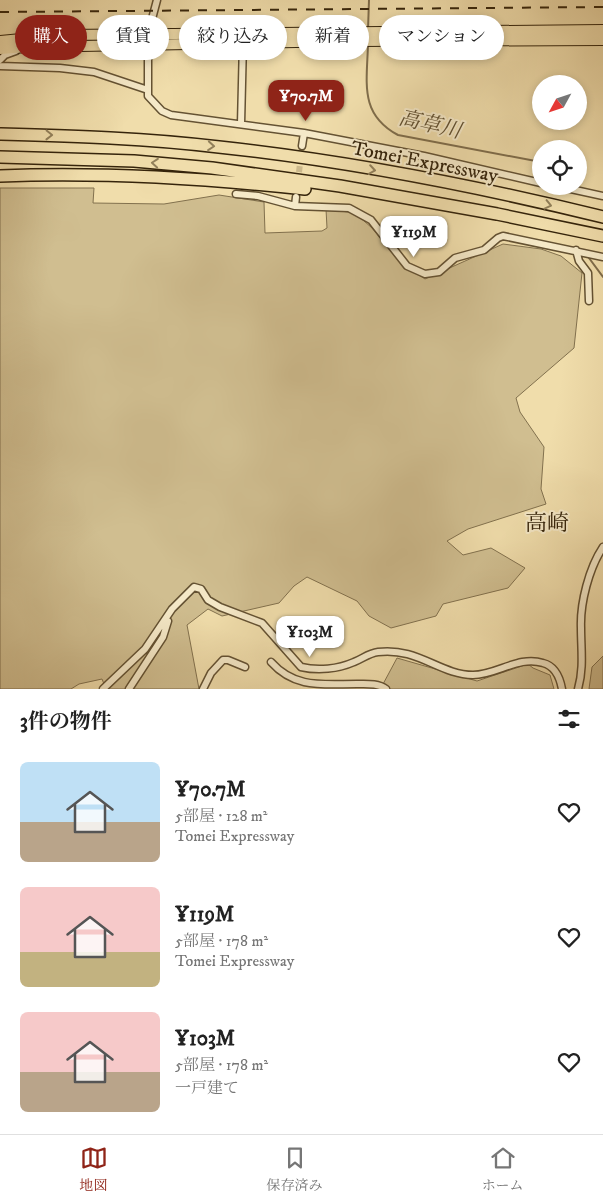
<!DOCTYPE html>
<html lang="ja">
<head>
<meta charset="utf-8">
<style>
	body { margin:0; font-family:"IM FELL DW Pica","Noto Serif JP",serif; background:#f2f2f2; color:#222; height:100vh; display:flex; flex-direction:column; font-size:19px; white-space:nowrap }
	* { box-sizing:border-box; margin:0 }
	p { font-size:16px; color:#767676 }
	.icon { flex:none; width:28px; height:28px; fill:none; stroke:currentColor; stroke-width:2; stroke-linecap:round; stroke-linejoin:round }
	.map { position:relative; height:689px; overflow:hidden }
	.panel { display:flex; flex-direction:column; background:#fff; flex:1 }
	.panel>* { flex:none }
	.guide { position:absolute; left:15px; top:15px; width:574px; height:45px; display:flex; gap:10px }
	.needle { width:32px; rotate:230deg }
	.buttons { position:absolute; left:532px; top:75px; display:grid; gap:10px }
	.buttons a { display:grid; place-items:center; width:55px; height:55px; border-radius:50%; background:#fff; box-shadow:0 2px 8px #0003; font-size:25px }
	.price { position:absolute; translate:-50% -42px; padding:0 11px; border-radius:10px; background:#fff; color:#222; font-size:16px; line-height:32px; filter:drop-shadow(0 1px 2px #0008) }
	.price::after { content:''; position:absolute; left:50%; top:30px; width:15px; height:11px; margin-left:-8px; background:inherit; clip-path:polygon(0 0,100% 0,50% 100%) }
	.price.selected { background:#8f2418; color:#fff }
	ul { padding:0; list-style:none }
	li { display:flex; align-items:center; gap:15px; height:125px; padding:0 20px }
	li span { display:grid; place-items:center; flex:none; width:140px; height:100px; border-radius:8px; color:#555 }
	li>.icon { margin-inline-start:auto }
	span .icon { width:60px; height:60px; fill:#fffc; stroke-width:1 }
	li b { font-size:21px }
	h2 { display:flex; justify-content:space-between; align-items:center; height:60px; padding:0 20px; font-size:21px }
	.chip { padding:0 18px; border-radius:22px; background:#fff; box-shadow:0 2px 8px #0003; font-size:18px; line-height:45px }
	.chip.selected { background:#8f2418; color:#fff }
	.tabs { display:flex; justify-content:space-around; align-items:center; height:70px; border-top:1px solid #e0e0e0; background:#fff; font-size:14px; color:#767676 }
	.tabs a { display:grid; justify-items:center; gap:2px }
	.tabs .selected { color:#8f2418 }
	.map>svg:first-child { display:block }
	.green { fill:#d0be90; stroke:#82714e }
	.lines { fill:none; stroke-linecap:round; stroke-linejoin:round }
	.stream { stroke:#7f6d4b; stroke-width:2 }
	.minor-tunnel { stroke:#cbb88b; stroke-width:6; stroke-dasharray:6 3; stroke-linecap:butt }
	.minor-casing { stroke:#645233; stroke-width:9 }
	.trunk-casing { stroke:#35240b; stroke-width:12 }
	.motorway-casing { stroke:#35240b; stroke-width:14 }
	.minor { stroke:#f5e9c8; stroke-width:6 }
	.trunk { stroke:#f0ddab; stroke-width:10 }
	.motorway { stroke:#f0ddab; stroke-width:11 }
	.rail { stroke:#35240b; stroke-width:2; stroke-dasharray:9 9; stroke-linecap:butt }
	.oneway { stroke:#92805b }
	.labels { text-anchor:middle; stroke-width:4; stroke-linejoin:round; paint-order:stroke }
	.street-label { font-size:20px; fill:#35240b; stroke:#f5e9c8 }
	.water-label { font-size:21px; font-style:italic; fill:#604f30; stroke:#f5e9c8 }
	.quarter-label { font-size:22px; fill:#35240b; stroke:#f5e9c8 }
</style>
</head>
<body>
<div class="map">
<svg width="603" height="689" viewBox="0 0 603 689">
	<rect width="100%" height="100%" fill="#f0ddab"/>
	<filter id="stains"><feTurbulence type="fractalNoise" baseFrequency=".004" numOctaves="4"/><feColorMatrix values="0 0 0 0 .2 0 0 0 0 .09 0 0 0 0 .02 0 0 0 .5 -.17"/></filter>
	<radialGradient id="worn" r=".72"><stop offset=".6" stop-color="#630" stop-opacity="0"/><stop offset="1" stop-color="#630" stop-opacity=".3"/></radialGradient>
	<path class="green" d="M0,188H94L93,203L164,204L219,195L264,202L265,233L322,231L327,228L326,209L355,213L372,228L401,263L425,279L503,244L541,249L561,256L582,273L574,348L516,398L520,412L544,447L541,489L546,504L468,529L447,541L463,555L491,548L525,568L508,588L443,604L436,616L391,628L369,616L357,601L307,577L294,586L279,603L222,616L208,609L187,625L199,689H106L102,679L79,684L71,689H0Z
		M603,656V689H589L592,667Z
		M397,658L477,681L528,664L533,668L550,675L554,689H386L382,686Z"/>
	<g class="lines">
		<path class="stream" d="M368,30L369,0
			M368,44C367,83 359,114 398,135L541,162
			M579,180L580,182
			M589,258L603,277"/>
		<path class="minor-tunnel" d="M298,181L302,146"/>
		<defs>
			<path id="minor" d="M157,0L148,34V96L162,111L171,115L304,133L424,156L541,183
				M0,60L5,55L16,51
				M0,66L60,68L94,72L148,90
				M241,124L243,42
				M302,146L304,133
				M557,186L603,196
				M236,194L258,196L295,206L349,208L371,220L407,266L425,274L439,272L455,258L484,250L498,238L503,236L603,257
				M295,206L296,197
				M576,250L579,261L588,273L589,301
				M271,662C295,689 323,684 357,684C367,684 378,683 386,689
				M103,689L145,649L172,609L194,587L201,589L208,600L220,607L262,623L301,667C318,671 338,669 354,662C362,659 369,653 378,652C418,647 440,675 473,675C497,675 519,655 543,663C555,666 560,678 562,689
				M129,689L163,637L168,621
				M203,689L211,673L223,660H228L245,667
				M578,689C584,668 581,649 581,628C580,603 589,568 603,547"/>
			<path id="trunk" d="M0,41L63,35L603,30
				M0,49L27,47L354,41L603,40"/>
			<path id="motorway" d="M0,134C73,136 147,138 219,147C348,161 477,186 603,217
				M0,157L134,161L212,168L340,186L497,214L603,236
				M0,176C102,172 203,178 305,189"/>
		</defs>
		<use href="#minor" class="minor-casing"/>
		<use href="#trunk" class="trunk-casing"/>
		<use href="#motorway" class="motorway-casing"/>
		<use href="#minor" class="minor"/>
		<use href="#trunk" class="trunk"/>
		<use href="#motorway" class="motorway"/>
		<path class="rail" d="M0,12L603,7"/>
	</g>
	<defs><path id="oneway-chevron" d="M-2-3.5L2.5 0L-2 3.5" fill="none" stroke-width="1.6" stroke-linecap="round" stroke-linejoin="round" transform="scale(1.25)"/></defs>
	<g class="oneway">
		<use href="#oneway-chevron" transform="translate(49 135) rotate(1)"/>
		<use href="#oneway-chevron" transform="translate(211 146) rotate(5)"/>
		<use href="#oneway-chevron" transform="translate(155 163) rotate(-175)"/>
		<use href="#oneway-chevron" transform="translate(372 170) rotate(9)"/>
		<use href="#oneway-chevron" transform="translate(548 205) rotate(13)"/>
	</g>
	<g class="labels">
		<g class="street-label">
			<text transform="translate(425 161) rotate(11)" y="7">Tomei Expressway</text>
		</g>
		<g class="water-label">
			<text transform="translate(430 124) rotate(13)" y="7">高草川</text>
		</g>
		<g class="quarter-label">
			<text x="547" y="530">高崎</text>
		</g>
	</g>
	<rect width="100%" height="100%" filter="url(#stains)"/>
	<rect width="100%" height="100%" fill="url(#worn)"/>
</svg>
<div class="buttons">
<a><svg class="needle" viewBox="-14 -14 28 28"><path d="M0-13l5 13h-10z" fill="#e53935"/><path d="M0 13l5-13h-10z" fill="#767676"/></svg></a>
<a><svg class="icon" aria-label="locate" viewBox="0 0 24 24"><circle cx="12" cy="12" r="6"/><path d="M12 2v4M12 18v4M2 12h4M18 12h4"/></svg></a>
</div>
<b class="price selected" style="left:306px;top:122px">¥70.7M</b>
<b class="price" style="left:414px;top:258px">¥119M</b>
<b class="price" style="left:310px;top:658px">¥103M</b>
<div class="guide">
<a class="chip selected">購入</a>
<a class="chip">賃貸</a>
<a class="chip">絞り込み</a>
<a class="chip">新着</a>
<a class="chip">マンション</a>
</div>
</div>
<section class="panel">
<h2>3件の物件<svg class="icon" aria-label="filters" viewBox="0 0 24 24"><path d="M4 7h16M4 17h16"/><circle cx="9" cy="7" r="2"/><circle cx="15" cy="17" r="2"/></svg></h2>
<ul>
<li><span style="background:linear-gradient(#bfe0f5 60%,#b9a48a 0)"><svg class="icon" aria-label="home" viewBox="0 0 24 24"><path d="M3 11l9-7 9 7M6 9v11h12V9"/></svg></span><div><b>¥70.7M</b><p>5部屋 · 128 m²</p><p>Tomei Expressway</p></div><svg class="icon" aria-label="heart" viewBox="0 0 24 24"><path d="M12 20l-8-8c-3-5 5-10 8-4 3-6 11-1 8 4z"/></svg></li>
<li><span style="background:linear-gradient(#f6c9c9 65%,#c2b280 0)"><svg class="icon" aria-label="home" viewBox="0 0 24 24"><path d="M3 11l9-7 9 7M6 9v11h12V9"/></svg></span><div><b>¥119M</b><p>5部屋 · 178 m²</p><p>Tomei Expressway</p></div><svg class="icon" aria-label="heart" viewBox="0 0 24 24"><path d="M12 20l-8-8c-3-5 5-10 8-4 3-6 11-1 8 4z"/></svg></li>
<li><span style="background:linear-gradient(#f6c9c9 60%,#b9a48a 0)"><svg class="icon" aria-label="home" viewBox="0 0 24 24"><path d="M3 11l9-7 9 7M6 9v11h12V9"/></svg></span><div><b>¥103M</b><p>5部屋 · 178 m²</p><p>一戸建て</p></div><svg class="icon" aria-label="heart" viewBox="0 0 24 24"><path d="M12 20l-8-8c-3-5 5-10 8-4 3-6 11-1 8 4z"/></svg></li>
</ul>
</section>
<nav class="tabs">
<a class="selected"><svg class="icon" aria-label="map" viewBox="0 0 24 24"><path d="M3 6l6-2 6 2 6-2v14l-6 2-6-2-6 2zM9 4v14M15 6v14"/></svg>地図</a>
<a><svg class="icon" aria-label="saved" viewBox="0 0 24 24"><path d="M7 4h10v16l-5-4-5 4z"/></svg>保存済み</a>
<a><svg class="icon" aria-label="home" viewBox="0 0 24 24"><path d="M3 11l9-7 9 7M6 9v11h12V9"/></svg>ホーム</a>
</nav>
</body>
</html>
